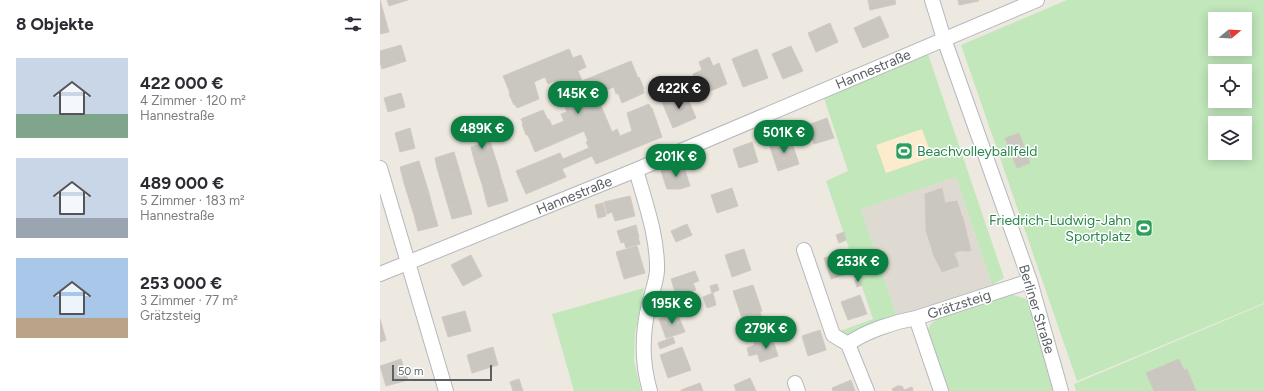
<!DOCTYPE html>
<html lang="de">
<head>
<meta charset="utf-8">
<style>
	body { margin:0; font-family:Figtree,sans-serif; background:#f2f2f3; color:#2b2b33; height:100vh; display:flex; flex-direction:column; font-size:15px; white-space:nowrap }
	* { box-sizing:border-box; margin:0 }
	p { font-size:13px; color:#7c7c81 }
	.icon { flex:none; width:22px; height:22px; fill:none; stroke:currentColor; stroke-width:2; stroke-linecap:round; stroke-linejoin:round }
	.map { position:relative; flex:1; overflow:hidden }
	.sheet { display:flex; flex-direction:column; background:#fff; width:380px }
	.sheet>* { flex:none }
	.needle { width:26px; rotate:72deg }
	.buttons { position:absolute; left:828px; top:12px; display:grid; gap:8px }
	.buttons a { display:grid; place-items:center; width:44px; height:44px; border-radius:0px; background:#fff; box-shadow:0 2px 10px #0003; font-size:20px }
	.scale { position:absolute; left:12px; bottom:10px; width:100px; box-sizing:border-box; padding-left:4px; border:2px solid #595f63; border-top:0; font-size:11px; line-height:14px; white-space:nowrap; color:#595f63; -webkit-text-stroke:3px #fff; paint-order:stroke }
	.price { position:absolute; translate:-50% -34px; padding:0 9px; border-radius:14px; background:#0b8043; color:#fff; font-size:13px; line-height:26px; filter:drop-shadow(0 1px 2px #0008) }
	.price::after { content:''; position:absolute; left:50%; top:24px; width:12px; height:9px; margin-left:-6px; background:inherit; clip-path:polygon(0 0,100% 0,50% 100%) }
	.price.active { background:#222; color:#fff }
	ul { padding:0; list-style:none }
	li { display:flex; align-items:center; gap:12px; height:100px; padding:0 16px }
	li span { display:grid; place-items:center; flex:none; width:112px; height:80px; border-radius:0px; color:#555 }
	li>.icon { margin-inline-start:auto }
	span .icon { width:48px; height:48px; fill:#fffc; stroke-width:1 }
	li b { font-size:17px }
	h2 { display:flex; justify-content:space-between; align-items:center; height:48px; padding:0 16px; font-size:17px }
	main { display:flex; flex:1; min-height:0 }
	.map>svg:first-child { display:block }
	.education { fill:#dfdad1 }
	.green { fill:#c1e7bb; fill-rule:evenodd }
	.sand { fill:#fcebcd }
	.building { fill:#cac6c0; stroke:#d2c9bf }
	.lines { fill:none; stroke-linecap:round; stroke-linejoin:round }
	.minor-casing { stroke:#b4b8bc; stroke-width:16 }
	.minor { stroke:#fff; stroke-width:14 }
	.labels { text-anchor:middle; stroke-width:3; stroke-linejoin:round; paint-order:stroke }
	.street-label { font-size:14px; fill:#595f63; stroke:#fff }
	.leisure-label { font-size:14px; fill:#27864d; stroke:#fff; text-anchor:start }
</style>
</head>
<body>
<main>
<section class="sheet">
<h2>8 Objekte<svg class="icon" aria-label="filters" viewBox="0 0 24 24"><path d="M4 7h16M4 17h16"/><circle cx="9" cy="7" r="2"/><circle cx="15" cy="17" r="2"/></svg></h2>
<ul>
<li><span style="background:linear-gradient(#c9d6e8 70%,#7fa58c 0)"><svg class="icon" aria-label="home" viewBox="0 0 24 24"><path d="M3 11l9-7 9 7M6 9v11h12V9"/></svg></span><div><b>422 000 €</b><p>4 Zimmer · 120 m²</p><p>Hannestraße</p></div></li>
<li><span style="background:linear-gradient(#c9d6e8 75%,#9aa5b1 0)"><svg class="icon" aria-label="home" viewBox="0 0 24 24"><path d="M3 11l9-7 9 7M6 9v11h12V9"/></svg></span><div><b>489 000 €</b><p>5 Zimmer · 183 m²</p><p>Hannestraße</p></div></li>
<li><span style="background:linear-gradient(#a9c7e8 75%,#b9a48a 0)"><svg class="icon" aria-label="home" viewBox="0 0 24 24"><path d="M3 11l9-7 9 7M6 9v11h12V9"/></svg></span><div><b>253 000 €</b><p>3 Zimmer · 77 m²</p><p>Grätzsteig</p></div></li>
</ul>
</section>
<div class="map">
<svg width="884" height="391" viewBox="0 0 884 391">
	<rect width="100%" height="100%" fill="#ede9e0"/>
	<path class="education" d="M576,177L612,285L517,317L481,209Z"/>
	<path class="green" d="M687,0H884V303L697,381L581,45ZM835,19H865V49H835ZM835,71H865V101H835ZM835,123H865V153H835Z
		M548,54L624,278L612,285L576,177L481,209L517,317L457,340L455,333L493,319L446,181L468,171L444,98Z
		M264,288L255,333L254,360L261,391H194L172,314Z
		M627,294L641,297L649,301L674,391H567L547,333L550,325L560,316Z
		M884,304V391H696L694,384Z"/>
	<path class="sand" d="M542,129L552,157L506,173L496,145Z"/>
	<path class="building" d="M0,0L9,32L0,34Z
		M7,0H28L9,6Z
		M488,0H515L516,4L490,10Z
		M578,0H598L599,1L579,5Z
		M500,16L509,37L483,48L474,28Z
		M450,23L458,42L436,52L428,33Z
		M21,45L26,61L2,69L0,62V51Z
		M411,46L423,71L403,79L392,54Z
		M189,49L193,58L201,55L206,67L198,71L202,81L251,61L258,78L259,77L264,89L263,90L264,93L242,103L238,93L236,94L234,87L222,92L224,98L219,101L232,132L237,129L240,136L252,131L247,113L269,104L271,108H272L282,137L216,164L212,156L205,159L182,169L186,177L146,194L136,171L180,153L183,159L209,148L206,142L208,141L204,131L155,152L148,135H146L142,124L143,123L141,119L163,110L168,120L169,119L172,126L184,121L181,114L187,112L174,81L168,84L165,77L154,82L159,99L137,108L135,104L134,105L129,94L130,93L123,76Z
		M377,49L388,78L363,87L352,59Z
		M329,57L333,66L339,63L347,84L321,95L313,74L322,70L319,62Z
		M305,92L316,118L293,128L282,102Z
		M21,93L25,107L8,112L4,98Z
		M447,118L454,138L434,144L428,125Z
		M30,128L35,148L20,152L15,133Z
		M639,133L650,163L637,168L625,138Z
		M410,137L419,164L398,171L389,144Z
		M110,141L114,154L94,159L91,147Z
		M372,142L378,162L359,168L353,149Z
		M74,152L77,162L57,168L55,158Z
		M114,154L118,166L98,172L94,159Z
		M39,161L44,177L24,183L20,167Z
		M77,162L80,172L60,178L57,168Z
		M303,164L310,186L300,189H287L281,171Z
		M118,166L121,178L102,184L98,172Z
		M80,172L83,183L63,188L60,178Z
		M44,177L49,193L29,199L24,183Z
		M121,178L125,190L105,196L102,184Z
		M83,183L86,193L66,199L63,188Z
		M352,188L358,206L337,213L331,195Z
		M562,188L565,203L577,201L584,222L591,251H582V250L574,253L579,266L562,272L554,256L546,231L545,194Z
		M125,190L128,201L108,207L105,196Z
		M49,193L53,209L34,215L29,199Z
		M86,193L89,203L69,209L66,199Z
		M250,196L255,216L235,221L232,212L227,214L224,202Z
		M89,203L92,214L72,219L69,209Z
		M223,203L226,216L218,218L215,205Z
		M53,209L58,226L38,231L34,215Z
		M307,224L312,235L296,242L291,231Z
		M256,225L259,237L241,243L237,231Z
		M464,232L466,240L459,243L456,235Z
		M258,237L260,244L246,248L244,242Z
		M257,246L265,273L244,279L236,252Z
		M364,249L371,270L352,277L345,255Z
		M466,250L470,260H471L473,272L451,279L444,258Z
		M91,255L102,276L83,286L71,265Z
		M315,271L319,281L313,283L316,290L308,293L310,299L293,305L290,297L296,295L291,279Z
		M479,279L482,285L477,287L475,280Z
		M337,284L339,290L332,293L330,286Z
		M373,285L382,311L362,318L353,291Z
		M333,293L336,305L327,308L323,297Z
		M480,295L487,314L468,320L461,302Z
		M85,311L91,331L68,337L62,317Z
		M297,312L305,332L286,338L279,319Z
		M380,312L383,320L367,325L364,317Z
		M0,319L6,340L0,342Z
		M365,320L367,325L363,327L361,321Z
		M383,320L385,324L378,326L377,322Z
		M373,325L376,332L364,336L362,328Z
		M440,330L446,350L428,356L422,336Z
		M293,337L295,343L280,349L278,343Z
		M392,337L398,356L380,362L374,343Z
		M375,345L377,354L369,356L367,348Z
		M113,347L118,365L92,373L87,355Z
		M302,347L311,370L288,378L280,355Z
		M21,359L28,380L6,386L0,366Z
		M799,359L804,370L807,369L816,391H774L766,373Z
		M370,378L376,391H356L354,385Z
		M139,379L143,391H133L130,382Z
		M471,380L475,391H453L452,388Z
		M320,383L323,391H301V390Z
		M517,386H522L524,390L532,387L533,391H513L512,389Z"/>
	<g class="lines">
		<defs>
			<path id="minor" d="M552,0L564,39L650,281L681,391
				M0,168L66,391
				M256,170C265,202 278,237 277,271C276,282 272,293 269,304C262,333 261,361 270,391
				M424,250L453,335L468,344
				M0,274L256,170L657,0
				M536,318L561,391
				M468,344C486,331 514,322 536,318L650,281
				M468,344L487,391
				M415,383L418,391"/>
		</defs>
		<use href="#minor" class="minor-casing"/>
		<use href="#minor" class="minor"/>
	</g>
	<defs>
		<symbol id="stadium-square" viewBox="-11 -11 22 22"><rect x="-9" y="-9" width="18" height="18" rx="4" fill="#2e9e5b" stroke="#fff"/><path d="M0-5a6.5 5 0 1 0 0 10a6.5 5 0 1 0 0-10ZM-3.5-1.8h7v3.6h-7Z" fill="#fff"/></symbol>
	</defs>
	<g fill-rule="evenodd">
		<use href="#stadium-square" x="514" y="141" width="20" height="20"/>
		<use href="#stadium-square" x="754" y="218" width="20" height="20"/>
	</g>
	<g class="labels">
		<g class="street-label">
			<text transform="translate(493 69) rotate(-23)" y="5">Hannestraße</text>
			<text transform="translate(194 195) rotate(-22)" y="5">Hannestraße</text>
			<text transform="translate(579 304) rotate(-18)" y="5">Grätzsteig</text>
			<text transform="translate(657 309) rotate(73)" y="5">Berliner Straße</text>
		</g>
		<g class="leisure-label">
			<text x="537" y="156">Beachvolleyballfeld</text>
			<text x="751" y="225" text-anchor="end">Friedrich-Ludwig-Jahn<tspan x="751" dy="16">Sportplatz</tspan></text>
		</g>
	</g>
</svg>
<div class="buttons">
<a><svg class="needle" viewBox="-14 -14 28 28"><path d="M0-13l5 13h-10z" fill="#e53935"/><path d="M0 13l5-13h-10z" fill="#7c7c81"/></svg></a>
<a><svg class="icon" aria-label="locate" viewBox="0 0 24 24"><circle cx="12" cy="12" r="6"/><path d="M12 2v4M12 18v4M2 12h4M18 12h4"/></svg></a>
<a><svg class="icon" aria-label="layers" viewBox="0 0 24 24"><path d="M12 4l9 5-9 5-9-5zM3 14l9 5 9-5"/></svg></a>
</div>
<div class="scale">50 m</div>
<b class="price active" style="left:299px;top:110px">422K €</b>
<b class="price" style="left:198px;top:115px">145K €</b>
<b class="price" style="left:102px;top:150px">489K €</b>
<b class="price" style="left:404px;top:154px">501K €</b>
<b class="price" style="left:296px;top:178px">201K €</b>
<b class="price" style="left:478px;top:283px">253K €</b>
<b class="price" style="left:292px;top:325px">195K €</b>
<b class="price" style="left:386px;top:350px">279K €</b>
</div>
</main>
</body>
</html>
